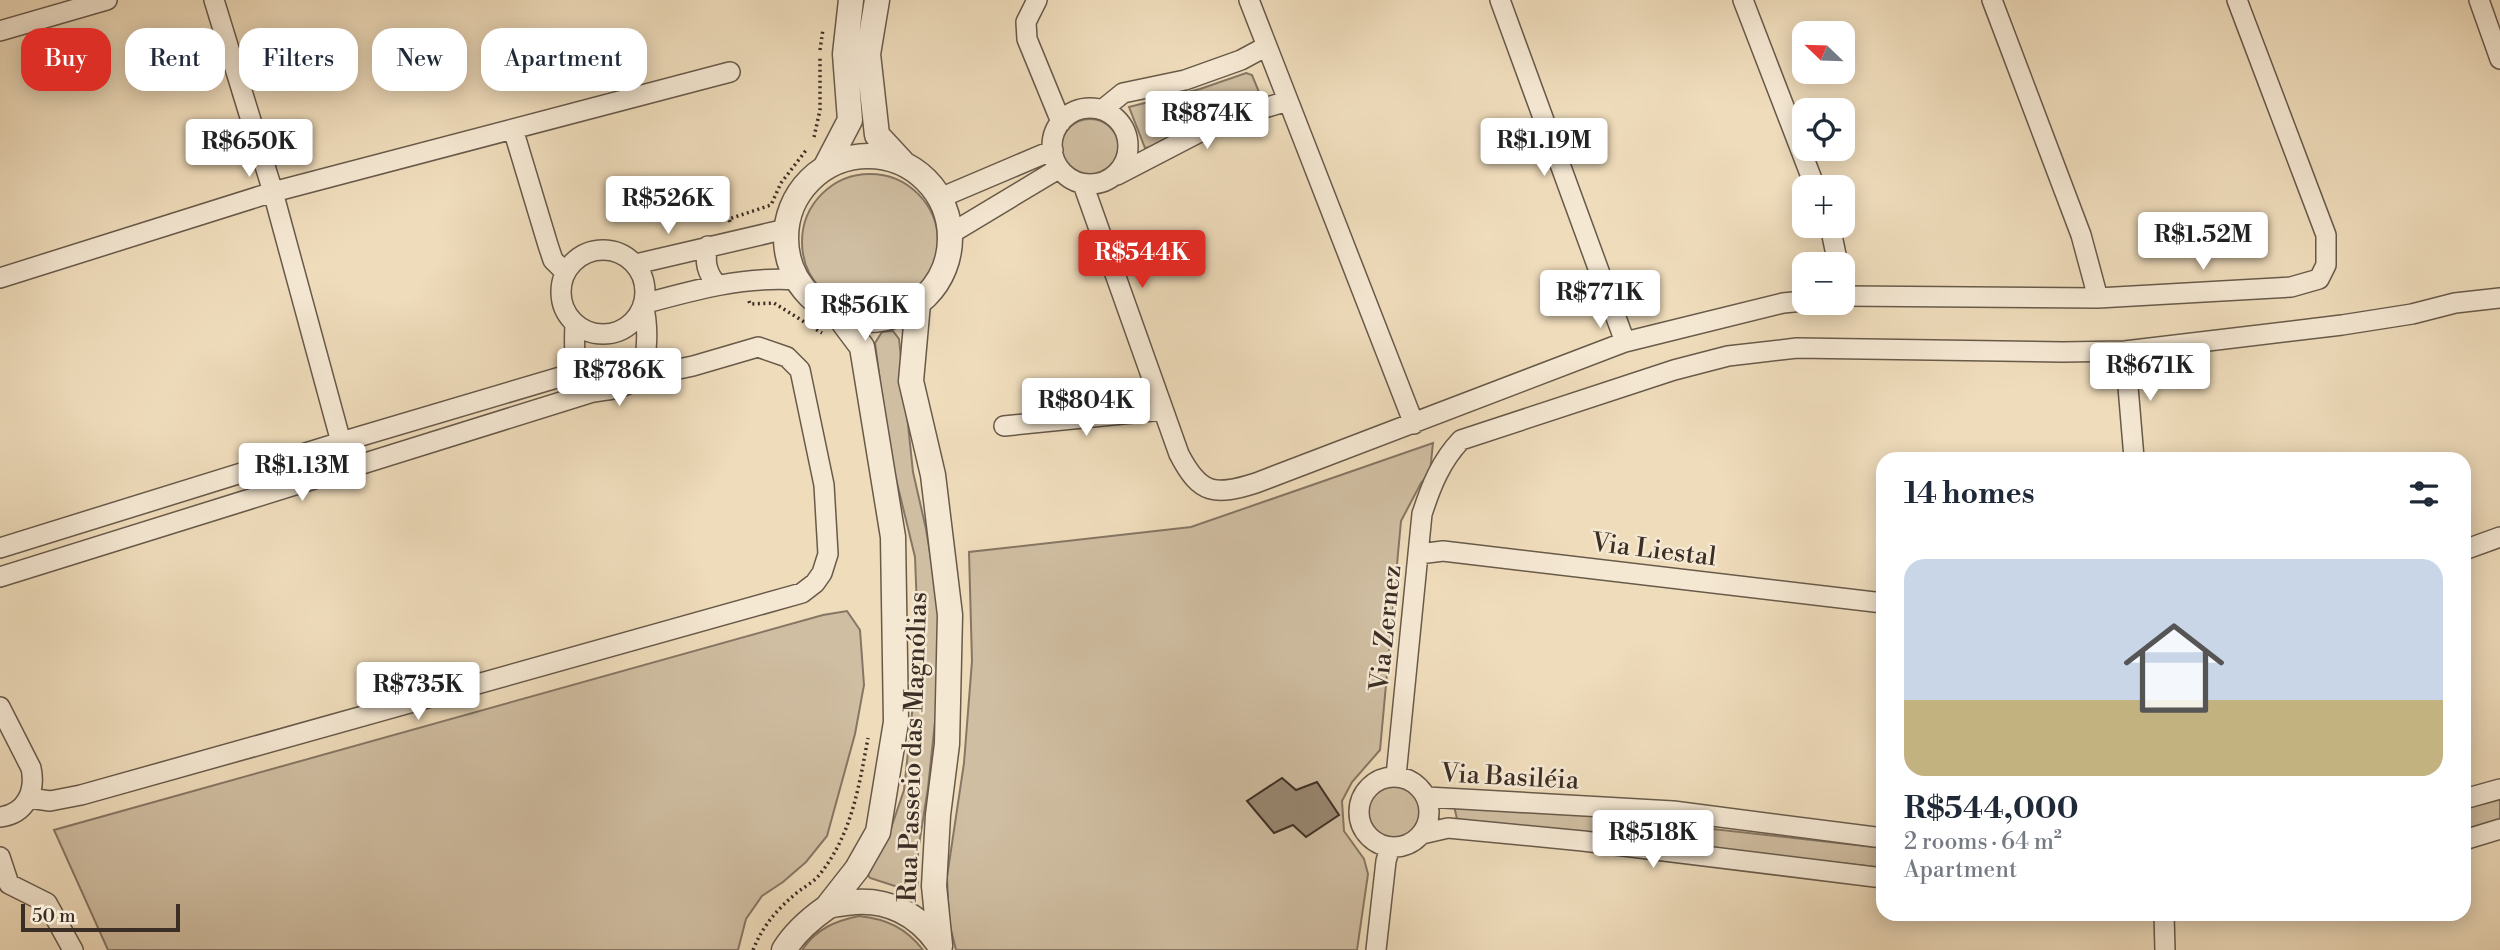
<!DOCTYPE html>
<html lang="en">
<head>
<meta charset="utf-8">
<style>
	body { margin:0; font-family:"Libre Bodoni",serif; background:#f6f6f7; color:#1f2937; height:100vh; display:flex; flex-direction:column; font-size:26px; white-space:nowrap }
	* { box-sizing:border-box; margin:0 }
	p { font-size:23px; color:#747a83 }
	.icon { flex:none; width:38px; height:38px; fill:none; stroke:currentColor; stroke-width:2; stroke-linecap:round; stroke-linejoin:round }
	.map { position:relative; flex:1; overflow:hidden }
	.side { position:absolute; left:1876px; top:452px; width:595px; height:469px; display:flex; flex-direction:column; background:#fff; border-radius:21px; box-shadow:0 4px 18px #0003 }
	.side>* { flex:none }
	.top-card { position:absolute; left:21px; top:28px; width:665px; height:63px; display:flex; gap:14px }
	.needle { width:46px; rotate:293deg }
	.tools { position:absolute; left:1792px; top:21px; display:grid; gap:14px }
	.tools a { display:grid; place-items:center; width:63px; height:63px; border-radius:14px; background:#fff; box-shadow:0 4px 18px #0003; font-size:35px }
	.scale { position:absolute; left:21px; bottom:18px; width:159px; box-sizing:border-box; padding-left:7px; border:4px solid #3b2e25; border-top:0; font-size:19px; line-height:24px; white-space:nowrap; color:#3b2e25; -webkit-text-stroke:5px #f5e8d3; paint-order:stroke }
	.price { position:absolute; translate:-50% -60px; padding:0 16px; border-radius:7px; background:#fff; color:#222; font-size:23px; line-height:46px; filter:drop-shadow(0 2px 4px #0008) }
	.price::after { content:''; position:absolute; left:50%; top:42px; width:21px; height:16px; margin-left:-10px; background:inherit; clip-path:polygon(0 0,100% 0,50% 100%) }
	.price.current { background:#d93025; color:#fff }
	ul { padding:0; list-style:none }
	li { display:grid; align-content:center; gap:14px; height:371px; padding:0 28px }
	li span { display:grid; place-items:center; height:217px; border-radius:21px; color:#555 }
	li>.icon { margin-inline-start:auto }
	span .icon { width:126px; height:126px; fill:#fffc; stroke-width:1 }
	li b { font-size:30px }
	h2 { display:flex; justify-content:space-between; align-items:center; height:84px; padding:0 28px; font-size:30px }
	.tag { padding:0 24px; border-radius:21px; background:#fff; box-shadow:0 4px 18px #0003; font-size:24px; line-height:63px }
	.tag.current { background:#d93025; color:#fff }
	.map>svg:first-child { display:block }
	.green { fill:#d0bea2; stroke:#867664; stroke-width:2 }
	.building { fill:#998873; stroke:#3b2e25; stroke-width:2 }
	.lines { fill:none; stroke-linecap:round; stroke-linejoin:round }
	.minor-casing { stroke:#685a4a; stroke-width:22 }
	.tertiary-casing { stroke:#685a4a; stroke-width:27 }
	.path { stroke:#3b2e25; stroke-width:3.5; stroke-dasharray:2 3.5; stroke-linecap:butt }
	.minor { stroke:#f5e8d3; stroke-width:19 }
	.tertiary { stroke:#f5e8d3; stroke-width:24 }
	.labels { text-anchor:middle; stroke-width:5; stroke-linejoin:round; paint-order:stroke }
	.street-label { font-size:26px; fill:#3b2e25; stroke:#f5e8d3 }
</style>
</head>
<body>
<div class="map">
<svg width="2500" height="950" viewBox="0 0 2500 950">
	<rect width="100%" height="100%" fill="#efdcbb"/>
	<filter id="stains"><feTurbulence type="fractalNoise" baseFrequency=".00286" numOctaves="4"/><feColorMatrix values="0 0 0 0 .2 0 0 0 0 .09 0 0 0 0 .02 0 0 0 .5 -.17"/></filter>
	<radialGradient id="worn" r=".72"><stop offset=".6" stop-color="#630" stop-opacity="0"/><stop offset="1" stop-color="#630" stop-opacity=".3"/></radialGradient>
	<path class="green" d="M1246,73L1252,75L1259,92L1257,94L1204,115L1154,146L1145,148L1129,107L1200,89Z
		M1061 148a29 29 0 1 1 58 0a29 29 0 1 1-58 0Z
		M802 242a68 68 0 1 1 136 0a68 68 0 1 1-136 0Z
		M893,331L899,339L913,472L926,529L940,613L938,693L928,788L918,851V885L915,890L901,888L870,878L868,875L869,869L887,840L904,790L916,675L917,609L915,557L889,450L875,343L882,332Z
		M1433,443L1430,472L1421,483L1401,521L1380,750L1352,782L1342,801L1344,831L1364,859L1368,874L1357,950H956L949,922L947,877L964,763L972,661L969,552L1191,527Z
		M847,611L860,630L864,685L855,734L827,836L806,862L783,882L762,896L746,919L738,950H108L54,830L823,615Z
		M1364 813a29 29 0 1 1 58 0a29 29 0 1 1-58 0Z
		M2500,797V825L2464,835V806Z
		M1461,801L1883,848V868L1730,850L1461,823L1457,819L1454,806Z
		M859,916C887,919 906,928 923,950H802C816,929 835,921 859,916Z"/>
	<path class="building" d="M1282,778L1296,790L1317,782L1339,815L1306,837L1293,825L1274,833L1247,801Z"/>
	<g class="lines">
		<defs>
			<path id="minor" d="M214,0L273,192L341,442
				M1037,0L1026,22L1027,39L1061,122
				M1249,0L1414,424
				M1500,0L1625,342
				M1743,0L1815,187
				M1992,0L2081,235L2098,298
				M2479,0L2500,59
				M0,31L107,0
				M1052 146a38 38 0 1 1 76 0a38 38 0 1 1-76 0Z
				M1102,110L1123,93L1185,80L1241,60L1267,46
				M513,129L548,245L553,260L565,272
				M1117,175L1223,120L1288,101
				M1083,184L1179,454C1200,495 1215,496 1256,483L1625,342L1783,303L1804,301
				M940,198L1053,150
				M1830,226L1838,264
				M950,234L1058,169
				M708,246C704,262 707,273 717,285
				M561 292a42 42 0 1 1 84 0a42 42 0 1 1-84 0Z
				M636,264L786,229
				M0,278L273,192L730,72
				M1843,296L2098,298L2291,287L2319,279L2326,265V235L2237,0
				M575,324C574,350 572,372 593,392C607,390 624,389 635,379C650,364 648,323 643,304C694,290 744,276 797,280
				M2125,351L2134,458
				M1004,426L1163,410
				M0,548L341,442L577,372
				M2464,550L2500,537
				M1419,554L1443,551L1883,603
				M0,577L593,392
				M0,707L31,768C36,791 26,814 0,817
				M1396,776L1422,514C1431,486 1441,461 1461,440L1674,370L1728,356L1797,348L2063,352L2125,351L2342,325L2412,314L2455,303L2500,298
				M1359 812a35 35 0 1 1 70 0a35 35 0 1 1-70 0Z
				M1427,797L1673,811L1883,838
				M29,798L50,801L81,795L802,593L815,583L822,573L828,554L824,485L800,370L787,357L758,347L693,366L635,378
				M2464,799L2500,789
				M1422,834L1448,828L1583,841L1883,878
				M2464,840L2500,829
				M0,857L9,884L47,903L73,950
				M2164,914L2165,950
				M1376,950L1386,861L1390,847"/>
			<path id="tertiary" d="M877,0L868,54L877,135L902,162
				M786 238a82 82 0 1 1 164 0a82 82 0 1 1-164 0Z
				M825,168L850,120L845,54L851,0
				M918,303L911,381L933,475L950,615L947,744L938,815L934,886L940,945
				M828,906L857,869L878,832L896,722L893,537L862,347L838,315
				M784,950C795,932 809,920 826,908C831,904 841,904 847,903C886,897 919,914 940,946"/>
		</defs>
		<use href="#minor" class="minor-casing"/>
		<use href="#tertiary" class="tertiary-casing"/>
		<path class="path" d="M820,50L823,29
			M814,137L820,110V57
			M730,222L729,219L771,205L781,183L807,149
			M749,301L750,304L774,303L822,333
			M753,950C763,925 778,908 799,891C806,886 815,881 820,874C852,834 859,786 868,738"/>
		<use href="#minor" class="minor"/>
		<use href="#tertiary" class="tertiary"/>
	</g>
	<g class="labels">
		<g class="street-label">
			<text transform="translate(1654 549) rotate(7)" y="9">Via Liestal</text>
			<text transform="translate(1385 628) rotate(-84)" y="9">Via Zernez</text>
			<text transform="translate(912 747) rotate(-88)" y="9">Rua Passeio das Magnólias</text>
			<text transform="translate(1510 776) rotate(3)" y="9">Via Basiléia</text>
		</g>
	</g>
	<rect width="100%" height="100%" filter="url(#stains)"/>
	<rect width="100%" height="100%" fill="url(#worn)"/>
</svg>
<div class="tools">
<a><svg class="needle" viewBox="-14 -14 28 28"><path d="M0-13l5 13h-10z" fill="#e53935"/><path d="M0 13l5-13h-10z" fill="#747a83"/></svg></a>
<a><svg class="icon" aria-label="locate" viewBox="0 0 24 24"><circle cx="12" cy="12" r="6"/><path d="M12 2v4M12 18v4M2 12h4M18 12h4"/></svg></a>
<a>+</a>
<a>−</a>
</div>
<div class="scale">50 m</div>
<b class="price" style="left:1207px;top:151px">R$874K</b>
<b class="price" style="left:1544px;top:178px">R$1.19M</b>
<b class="price" style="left:249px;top:179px">R$650K</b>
<b class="price" style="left:668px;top:236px">R$526K</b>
<b class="price" style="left:2203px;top:272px">R$1.52M</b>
<b class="price current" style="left:1142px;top:290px">R$544K</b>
<b class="price" style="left:1600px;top:330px">R$771K</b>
<b class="price" style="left:865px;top:343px">R$561K</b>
<b class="price" style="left:2150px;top:403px">R$671K</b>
<b class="price" style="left:619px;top:408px">R$786K</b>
<b class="price" style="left:1086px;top:438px">R$804K</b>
<b class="price" style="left:302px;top:503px">R$1.13M</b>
<b class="price" style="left:418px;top:722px">R$735K</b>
<b class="price" style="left:1653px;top:870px">R$518K</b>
<div class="top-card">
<a class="tag current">Buy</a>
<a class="tag">Rent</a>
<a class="tag">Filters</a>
<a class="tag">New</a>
<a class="tag">Apartment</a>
</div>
<section class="side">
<h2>14 homes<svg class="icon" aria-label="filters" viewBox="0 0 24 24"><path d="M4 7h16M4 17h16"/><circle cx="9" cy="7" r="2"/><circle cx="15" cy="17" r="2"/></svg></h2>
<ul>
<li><span style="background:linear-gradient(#c9d6e8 65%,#c2b280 0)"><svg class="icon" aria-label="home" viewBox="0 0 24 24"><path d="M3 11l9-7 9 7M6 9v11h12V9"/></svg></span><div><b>R$544,000</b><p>2 rooms · 64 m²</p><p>Apartment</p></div></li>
</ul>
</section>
</div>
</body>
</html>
